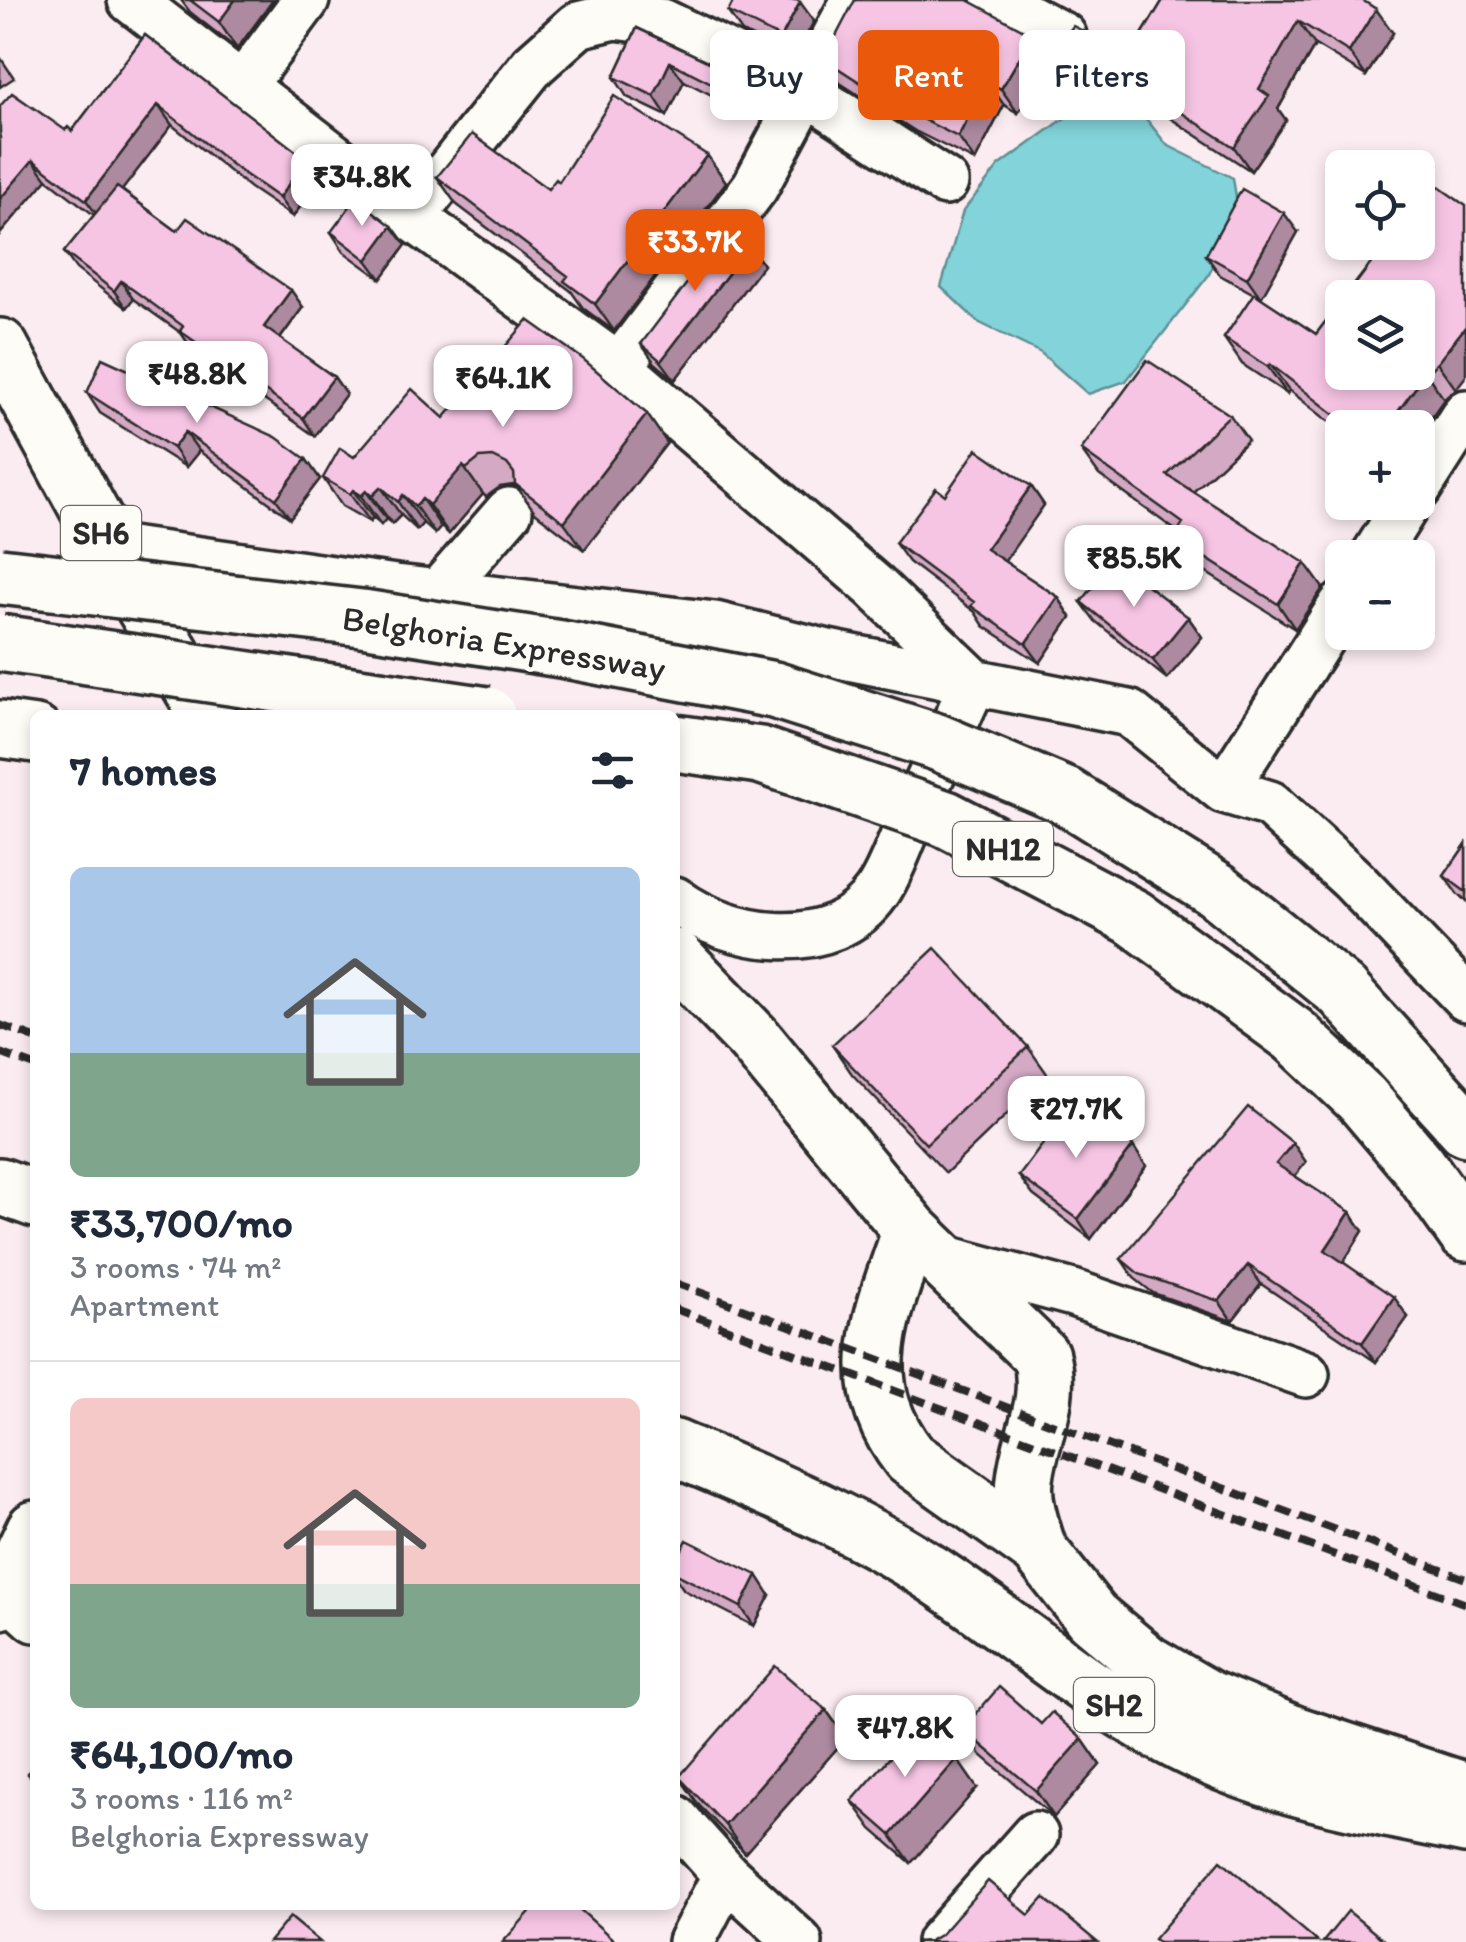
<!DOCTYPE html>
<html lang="en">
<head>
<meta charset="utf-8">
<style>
	body { margin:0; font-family:Itim,sans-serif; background:#f2f2f3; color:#1f2937; height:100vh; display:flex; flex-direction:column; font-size:38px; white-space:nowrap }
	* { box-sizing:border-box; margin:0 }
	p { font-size:32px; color:#747a83 }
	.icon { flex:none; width:55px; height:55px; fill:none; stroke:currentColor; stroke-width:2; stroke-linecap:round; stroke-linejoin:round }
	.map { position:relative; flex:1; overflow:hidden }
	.details { position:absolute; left:30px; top:710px; width:650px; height:1200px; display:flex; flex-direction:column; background:#fff; border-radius:15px; box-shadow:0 5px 15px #0003 }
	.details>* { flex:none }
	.guide { position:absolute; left:710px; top:30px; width:605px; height:90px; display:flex; gap:20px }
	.buttons { position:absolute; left:1325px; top:150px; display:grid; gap:20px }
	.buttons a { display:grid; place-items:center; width:110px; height:110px; border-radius:15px; background:#fff; box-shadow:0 5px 15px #0003; font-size:50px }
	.price { position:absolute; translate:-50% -85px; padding:0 22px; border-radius:20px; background:#fff; color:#222; font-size:32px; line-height:65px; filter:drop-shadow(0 2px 5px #0008) }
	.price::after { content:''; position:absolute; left:50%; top:60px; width:30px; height:22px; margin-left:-15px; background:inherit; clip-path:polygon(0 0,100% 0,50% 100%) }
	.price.on { background:#ea580c; color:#fff }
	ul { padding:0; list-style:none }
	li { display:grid; align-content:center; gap:20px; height:530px; padding:0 40px }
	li+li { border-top:2px solid #e0e1e3 }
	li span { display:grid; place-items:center; height:310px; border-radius:15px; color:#555 }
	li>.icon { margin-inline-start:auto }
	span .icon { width:180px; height:180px; fill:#fffc; stroke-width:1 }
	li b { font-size:42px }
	h2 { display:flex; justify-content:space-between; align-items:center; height:120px; padding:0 40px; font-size:42px }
	.chip { padding:0 35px; border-radius:15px; background:#fff; box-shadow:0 5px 15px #0003; font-size:35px; line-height:90px }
	.chip.on { background:#ea580c; color:#fff }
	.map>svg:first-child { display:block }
	.water { fill:#82d3da; stroke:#5f9094; stroke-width:2.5 }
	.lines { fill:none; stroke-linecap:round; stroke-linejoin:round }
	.street-casing { stroke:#2b2b2b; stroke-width:52 }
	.primary-casing { stroke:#2b2b2b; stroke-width:62 }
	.highway-casing { stroke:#2b2b2b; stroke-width:62 }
	.street { stroke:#fdfcf7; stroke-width:45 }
	.primary { stroke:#fdfcf7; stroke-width:55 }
	.highway { stroke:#fdfcf7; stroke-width:55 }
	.rail { stroke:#2b2b2b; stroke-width:8; stroke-dasharray:15 8; stroke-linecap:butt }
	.highway-bridge-casing { stroke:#2b2b2b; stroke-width:62; stroke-linecap:butt }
	.highway-bridge { stroke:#fdfcf7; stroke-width:55 }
	.wall { fill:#d4a9c4; stroke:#2b2b2b; stroke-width:2.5 }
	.shaded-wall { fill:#ad8aa0; stroke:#2b2b2b; stroke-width:2.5 }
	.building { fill:#f7c5e4; stroke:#2b2b2b; stroke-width:2.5 }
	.labels { text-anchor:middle; stroke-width:9; stroke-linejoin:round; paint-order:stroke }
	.shield { fill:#fdfcf7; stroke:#6a6a68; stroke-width:2.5 }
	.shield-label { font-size:32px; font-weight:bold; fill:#2b2b2b }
	.street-label { font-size:35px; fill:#2b2b2b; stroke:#fdfcf7 }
</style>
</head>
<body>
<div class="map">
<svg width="1466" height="1942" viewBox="0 0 1466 1942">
	<rect width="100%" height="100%" fill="#fbecf1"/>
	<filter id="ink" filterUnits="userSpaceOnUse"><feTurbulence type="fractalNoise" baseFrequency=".01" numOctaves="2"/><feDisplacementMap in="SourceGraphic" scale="20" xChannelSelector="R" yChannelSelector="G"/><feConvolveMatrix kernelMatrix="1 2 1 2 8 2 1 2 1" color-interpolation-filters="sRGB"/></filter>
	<g filter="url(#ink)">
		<path class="water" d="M1102,91L1147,120L1167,145L1233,178L1239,216L1208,276L1126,381L1088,394L1041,353L978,322L941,287L963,211L999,166Z"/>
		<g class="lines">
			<defs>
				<path id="street" d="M131,0L412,217L619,367L874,586L974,682C952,729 931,776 910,822C899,845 891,872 877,892C832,957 730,941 675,900
					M995,0L1063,36
					M243,85L306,0
					M412,217L533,65L578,25L615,16L662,22L808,93L945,182
					M619,367L755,187L855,0
					M1418,488L1466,413
					M109,547L396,588L715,625L828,653L1129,713L1224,790L1270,804L1352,879L1466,998
					M1373,558L1408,502
					M438,593L509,511
					M1224,790L1342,605
					M943,1258L1073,1293L1306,1374
					M5,1592L35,1619
					M675,1818L726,1875L691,1942
					M726,1875L799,1942
					M940,1942L1035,1835"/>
				<path id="primary" d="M0,347L109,547L208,715
					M0,729L35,734
					M675,957L754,1039L911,1230L1041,1356C1053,1404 1030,1434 1025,1479C1022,1502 1032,1528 1038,1549
					M0,1186L35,1199
					M911,1230C883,1313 849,1380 910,1458L1038,1549L1092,1617L1147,1663L1209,1699L1294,1734L1466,1791
					M675,1448C770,1488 866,1527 952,1587C1035,1645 1111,1712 1203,1754C1286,1792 1377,1807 1466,1825
					M0,1601L35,1529"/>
				<path id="highway" d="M1342,991L1466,1128
					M1294,1035L1362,1099L1417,1164L1466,1233"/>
			</defs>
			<use href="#street" class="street-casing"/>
			<use href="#primary" class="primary-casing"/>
			<use href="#highway" class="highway-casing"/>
			<use href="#street" class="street"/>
			<use href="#primary" class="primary"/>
			<use href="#highway" class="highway"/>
			<path class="rail" d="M0,1025L35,1038
				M0,1053L35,1066
				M675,1283L1466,1579
				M675,1309L1466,1604"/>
			<defs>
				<path id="highway-bridge" d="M0,576L362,618L561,649L774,690L937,742L1066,796L1217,890L1342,991
					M0,643L487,715
					M675,743L760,755L946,819L1133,917L1294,1035"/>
			</defs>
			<use href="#highway-bridge" class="highway-bridge-casing"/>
			<use href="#highway-bridge" class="highway-bridge"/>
		</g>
		<path class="wall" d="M181,0H273L237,49L190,12Z
			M1163,0L1393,33L1366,76L1315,45L1278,109L1286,120L1251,171L1170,118L1153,94L1155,92L1143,85L1126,61Z
			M728,12L814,21L795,57L742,32Z
			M637,28L756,84L770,104L761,120L684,81L667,116L627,97L614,77Z
			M145,35L306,159L319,179L293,217L250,188L172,125L122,190L177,231L303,307L280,339L334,377L346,394L315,436L192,349L181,333L133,299L126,308L76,269L64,252L94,215L47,179L0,234V106L65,130L72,131Z
			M1033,35L1050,59L1018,113L1004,105L975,161L915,131L840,83L824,59Z
			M1049,54L1124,64L1109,96L1063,73Z
			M0,57L14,78L0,87Z
			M707,155L726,182L614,331L583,308L571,291L456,204L437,177L548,189L559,182Z
			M392,226L406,245L381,279L344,252L331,232Z
			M1298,232L1261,298L1316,334L1387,242L1456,389L1444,399L1418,428H1342V432L1289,390L1287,394L1242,364L1224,338L1254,294L1220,275L1206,255Z
			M750,245L763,265L675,380L655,363L641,344Z
			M87,393L306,459L320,479L290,518L199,451L186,467L100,413Z
			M1230,415L1248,440L1193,492L1323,588L1295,629L1191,563L1174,538L1178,532L1099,475L1081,450Z
			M444,418L667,443L584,550L535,512L517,487L513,485L500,487L486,497L483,494L449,534L441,527L435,534L423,523L417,530L401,515L392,524L386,519L381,525L373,518L370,522L342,506L323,478L354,457Z
			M1031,486L1044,505L1004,561L1058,597L1071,617L1040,663L984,626L975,612L909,562L895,543L945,495Z
			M1081,602L1188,617L1202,637L1167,679L1095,621Z
			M1466,844V901L1458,895L1444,876Z
			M832,1045L1028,1047L1048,1075L946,1173L852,1074Z
			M1306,1162L1295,1176L1350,1212L1363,1231L1343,1262L1408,1317L1376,1362L1261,1284L1232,1321L1153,1293L1134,1278L1121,1259Z
			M1146,1166L1091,1239L1033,1195L1019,1176Z
			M675,1563L770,1595L754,1626L684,1590L675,1577Z
			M826,1710L846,1738L745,1853L699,1805L679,1777Z
			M1041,1724L1082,1739L1100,1765L1054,1817L981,1755L963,1729Z
			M977,1788L911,1863L872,1829L852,1801Z"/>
		<path class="shaded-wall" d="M235,0H273L237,49L219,22Z
			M800,2L814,21L795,57L781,38Z
			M1376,9L1393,33L1366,76L1349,52Z
			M1298,21L1315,45L1278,109L1286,120L1251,171L1234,147L1259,89Z
			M1033,35L1050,59L1018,113L1001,89Z
			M1111,45L1124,64L1109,96L1095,77Z
			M670,62L684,81L667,116L654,96Z
			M987,81L1004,105L975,161L958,137Z
			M756,84L770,104L761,120L747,101Z
			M158,105L172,125L100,219L86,200Z
			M707,155L726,182L614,331L595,304Z
			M306,159L319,179L293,217L279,198Z
			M33,160L47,179L0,234V199Z
			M1284,213L1298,232L1261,298L1247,278Z
			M392,226L406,245L381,279L367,260Z
			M750,245L763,265L675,380L661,361Z
			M121,281L133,299L126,308L114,291Z
			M291,290L303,307L276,344L264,327Z
			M1466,326V376L1456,389L1437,363Z
			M1270,364L1289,390L1287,394L1268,367Z
			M1426,373L1444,399L1418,436V428H1386Z
			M334,377L346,394L315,436L303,418Z
			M647,414L667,443L584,550L564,522Z
			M185,432L199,451L186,467L173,448Z
			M306,459L320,479L290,518L276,499Z
			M463,466L483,494L449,534L429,505Z
			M1031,486L1044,505L1000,568L986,549Z
			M381,487L401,515L392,524L372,496Z
			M353,490L373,518L370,522L350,494Z
			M366,491L386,519L381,525L361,496Z
			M403,495L423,523L417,530L398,502Z
			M422,499L441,527L435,534L415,506Z
			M1305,563L1323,588L1295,629L1278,604Z
			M1058,597L1071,617L1040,663L1026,644Z
			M1188,617L1202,637L1167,679L1153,660Z
			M1293,1143L1306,1162L1289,1183L1276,1164Z
			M1133,1146L1146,1166L1091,1239L1078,1219Z
			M1350,1212L1363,1231L1339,1269L1325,1250Z
			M1248,1265L1261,1284L1232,1321L1219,1301Z
			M1394,1297L1408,1317L1376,1362L1362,1343Z
			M757,1575L770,1595L754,1626L741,1607Z
			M826,1710L846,1738L745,1853L725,1825Z
			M1082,1739L1100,1765L1054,1817L1036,1791Z
			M957,1759L977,1788L911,1863L891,1835Z"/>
		<path class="building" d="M190,0H235L219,22Z
			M734,0H796L800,2L781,38L728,12Z
			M855,0H968L1033,35L1001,89L987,81L958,137L898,107L824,59Z
			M1163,0H1362L1376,9L1349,52L1298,21L1259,89L1269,96L1234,147L1153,94L1162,82L1126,61Z
			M1073,26L1111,45L1095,77L1049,54L1055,42L1064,38Z
			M637,28L756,84L747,101L670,62L654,96L614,77Z
			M145,35L306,159L279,198L236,168L158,105L86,200L33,160L0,199V106L12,93L65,130L68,127L72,131Z
			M614,96L707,155L595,304L564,281L568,276L437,177L472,134L548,189L556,179L559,182Z
			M1436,185L1466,206V326L1437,363L1426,373L1386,428H1352L1270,364L1268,367L1224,338L1254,293L1316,334L1342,300V372H1418V298H1345L1387,242H1418V210Z
			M117,187L177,231L187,218L291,290L264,327L334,377L303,418L180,331L183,326L121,281L114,291L64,252Z
			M1242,189L1284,213L1247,278L1206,255Z
			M356,198L392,226L367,260L331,232Z
			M728,229L750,245L661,361L641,344Z
			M528,320L583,359L647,414L564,522L515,484L514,473L507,464L493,457L480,458L466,469L463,466L429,505L422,499L415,506L403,495L398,502L381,487L372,496L366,491L361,496L353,490L350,494L323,478L340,448L354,457L412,389L444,418Z
			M102,358L276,437L306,459L276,499L185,432L173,448L87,393Z
			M1147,360L1230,415L1167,475L1305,563L1278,604L1174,538L1183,523L1081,450Z
			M977,449L1031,486L986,549L1058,597L1026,644L971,606L974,602L895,543L936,488L945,495Z
			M1115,560L1188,617L1153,660L1081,602Z
			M1466,844V892L1444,876Z
			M935,948L1028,1047L926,1144L832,1045Z
			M1074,1102L1133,1146L1078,1219L1019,1176Z
			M1248,1107L1293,1143L1276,1164L1350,1212L1325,1250L1394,1297L1362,1343L1248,1265L1219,1301L1139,1274L1121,1259Z
			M687,1540L757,1575L741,1607L675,1573V1563Z
			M775,1666L826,1710L725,1825L679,1777Z
			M999,1687L1041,1724L1052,1712L1082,1739L1036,1791L963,1729Z
			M918,1725L957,1759L891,1835L852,1801Z
			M35,1765V1781L27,1773Z
			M1221,1860L1318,1942H1158L1154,1939Z
			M988,1881L1029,1915L1044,1898L1097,1942H914L929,1941L941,1934Z
			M536,1905H575L616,1942H503Z
			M1348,1911L1386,1942H1323Z
			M290,1917L320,1942H269Z"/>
	</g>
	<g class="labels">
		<g class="shield">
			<rect x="61" y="506" width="80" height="54" rx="8"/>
			<rect x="953" y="822" width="100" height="54" rx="8"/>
			<rect x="1074" y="1678" width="80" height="54" rx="8"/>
		</g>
		<g class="shield-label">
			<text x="101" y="544">SH6</text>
			<text x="1003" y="860">NH12</text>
			<text x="1114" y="1716">SH2</text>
		</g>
		<g class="street-label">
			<text transform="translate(504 643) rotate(9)" y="12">Belghoria Expressway</text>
		</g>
	</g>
</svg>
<div class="buttons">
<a><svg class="icon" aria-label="locate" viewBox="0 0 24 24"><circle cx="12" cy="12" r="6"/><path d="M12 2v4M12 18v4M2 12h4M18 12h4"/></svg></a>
<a><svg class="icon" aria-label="layers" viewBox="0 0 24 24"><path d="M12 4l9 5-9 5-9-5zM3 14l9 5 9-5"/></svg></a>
<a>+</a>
<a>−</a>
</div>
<b class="price" style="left:362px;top:229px">₹34.8K</b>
<b class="price on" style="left:695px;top:294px">₹33.7K</b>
<b class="price" style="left:197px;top:426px">₹48.8K</b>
<b class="price" style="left:503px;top:430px">₹64.1K</b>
<b class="price" style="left:1134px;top:610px">₹85.5K</b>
<b class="price" style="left:1076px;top:1161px">₹27.7K</b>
<b class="price" style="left:905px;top:1780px">₹47.8K</b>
<div class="guide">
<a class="chip">Buy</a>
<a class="chip on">Rent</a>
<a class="chip">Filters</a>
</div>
<section class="details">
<h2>7 homes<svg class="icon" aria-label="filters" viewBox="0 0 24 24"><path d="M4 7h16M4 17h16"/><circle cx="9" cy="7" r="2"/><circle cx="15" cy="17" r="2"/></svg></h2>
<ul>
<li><span style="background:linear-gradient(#a9c7e8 60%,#7fa58c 0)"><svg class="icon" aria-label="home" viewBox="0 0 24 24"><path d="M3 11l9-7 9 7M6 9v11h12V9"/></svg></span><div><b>₹33,700/mo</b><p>3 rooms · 74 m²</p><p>Apartment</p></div></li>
<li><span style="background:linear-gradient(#f6c9c9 60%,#7fa58c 0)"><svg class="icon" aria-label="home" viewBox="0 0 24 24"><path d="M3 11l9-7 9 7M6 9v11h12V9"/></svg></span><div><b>₹64,100/mo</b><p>3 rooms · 116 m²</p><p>Belghoria Expressway</p></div></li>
</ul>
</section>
</div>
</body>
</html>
